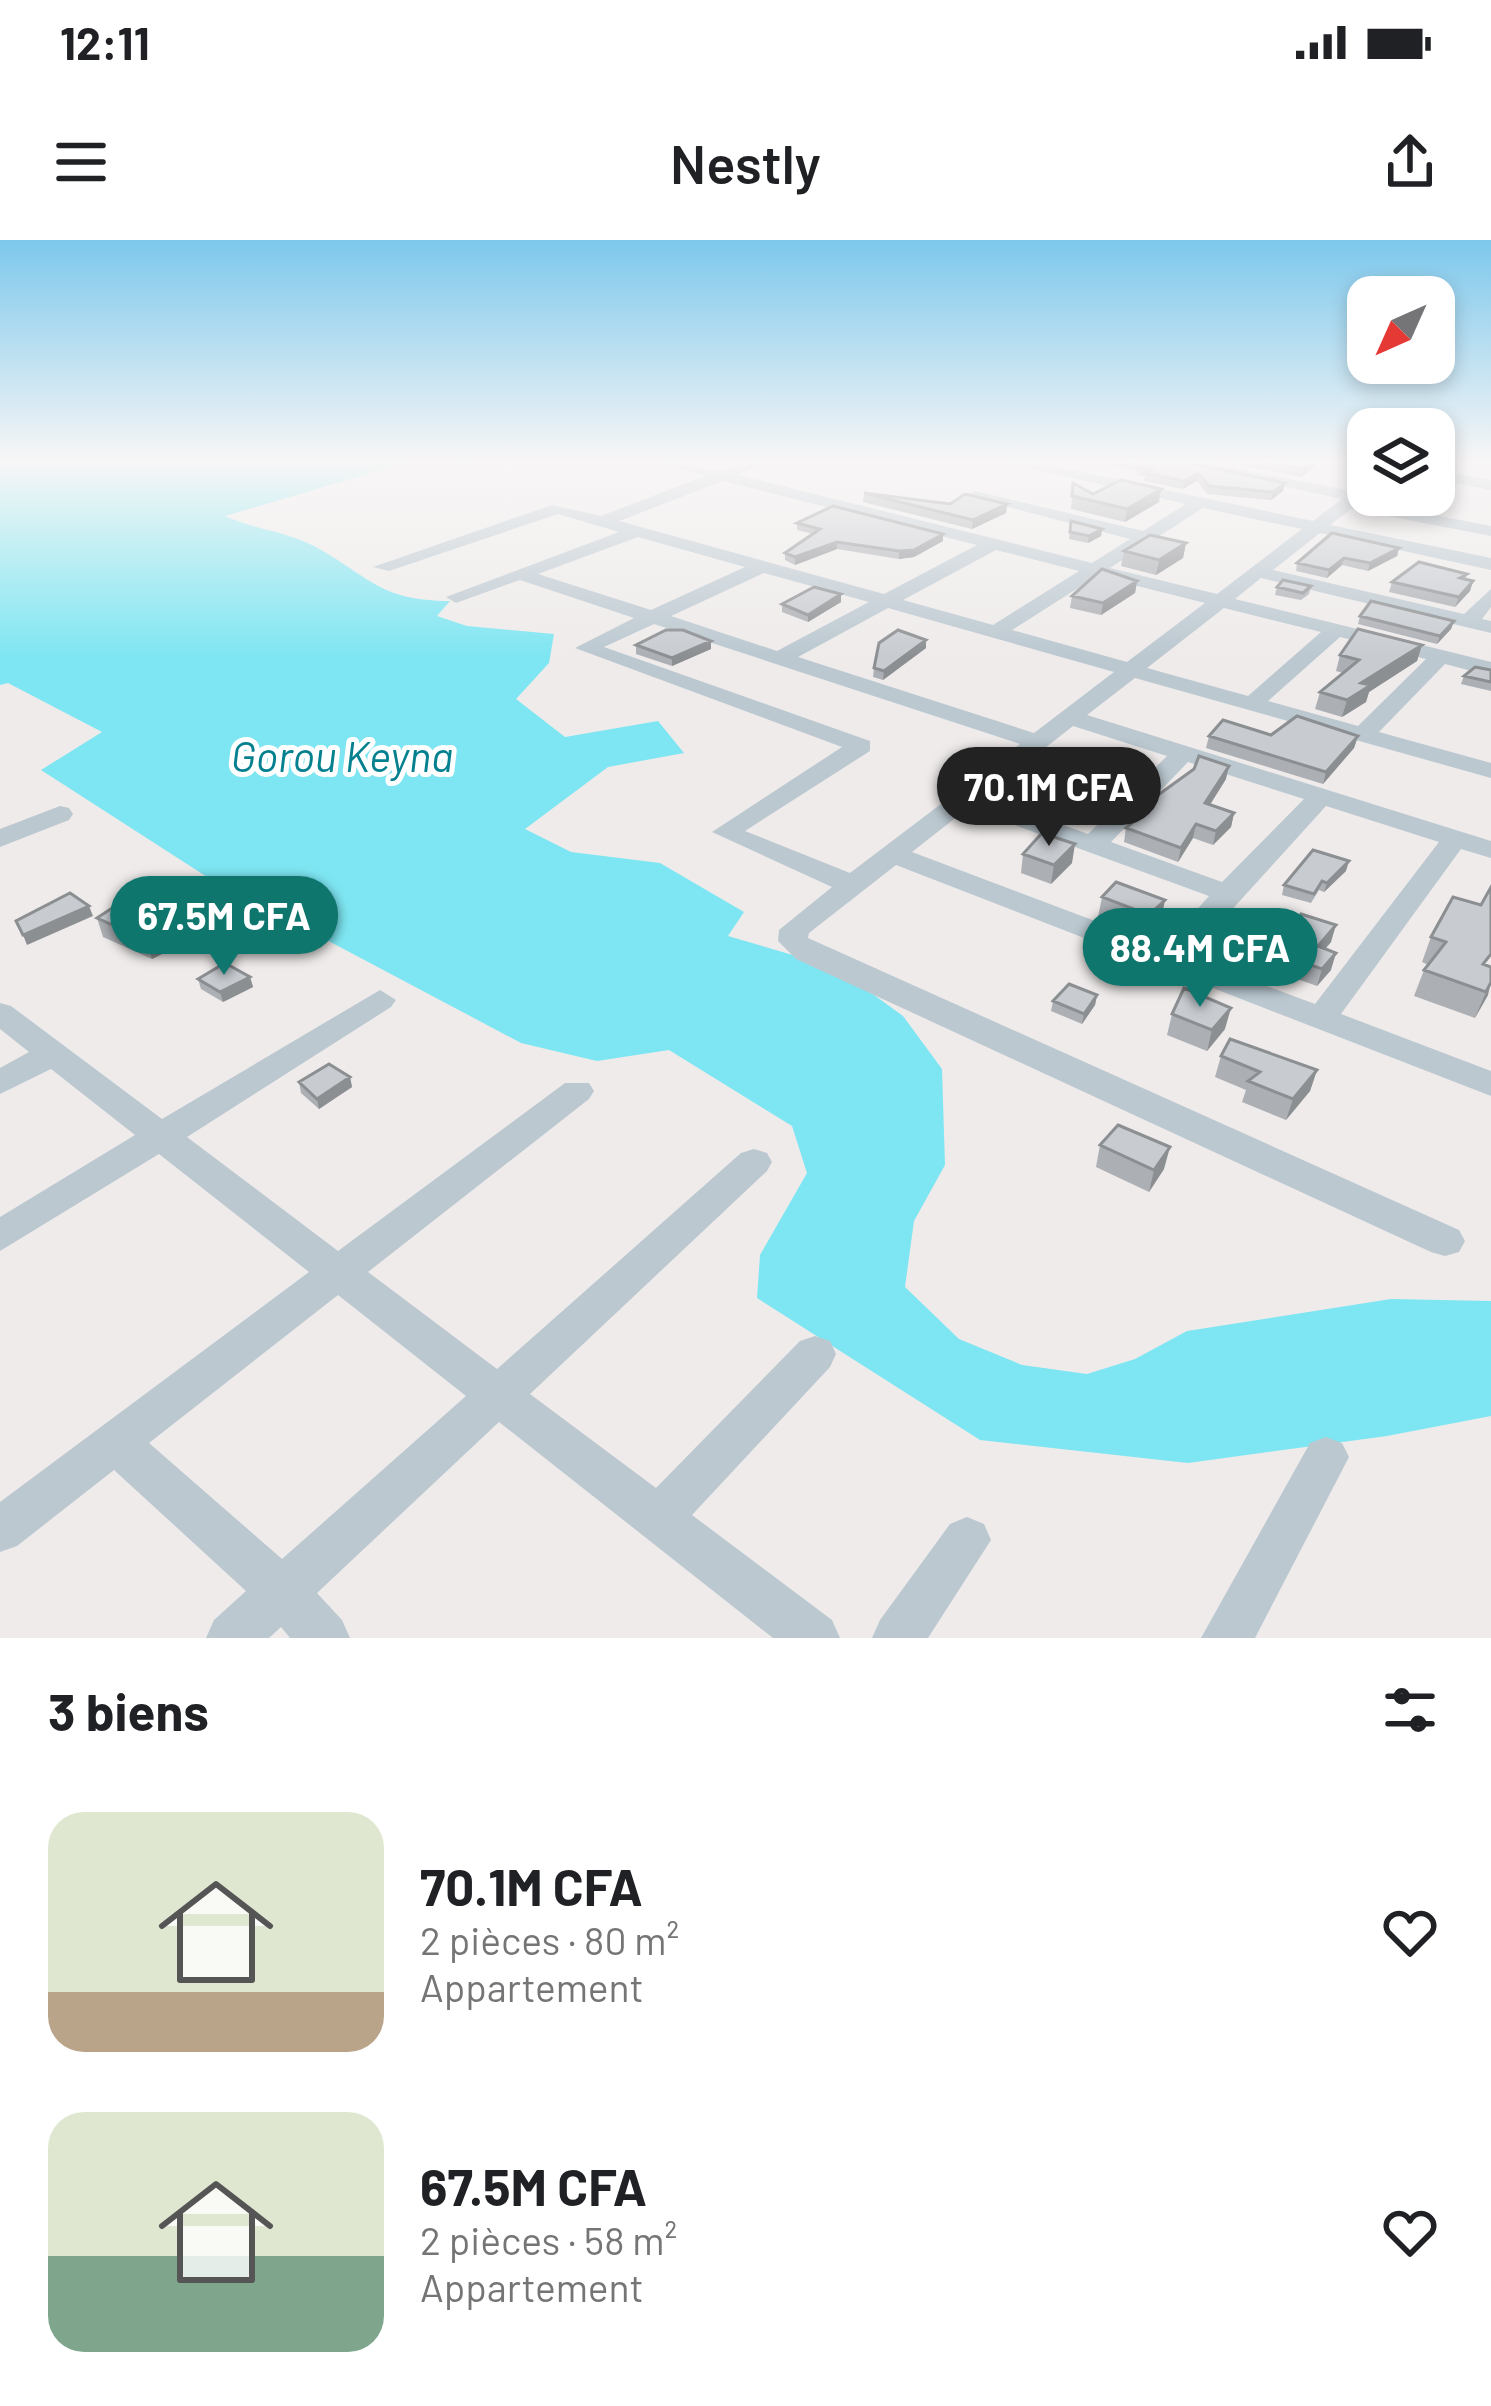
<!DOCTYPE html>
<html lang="fr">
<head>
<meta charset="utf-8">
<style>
	body { margin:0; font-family:Barlow,sans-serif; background:#f6f6f6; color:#202124; height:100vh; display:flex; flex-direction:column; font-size:45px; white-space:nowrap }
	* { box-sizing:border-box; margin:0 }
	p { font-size:39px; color:#757577 }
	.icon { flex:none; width:66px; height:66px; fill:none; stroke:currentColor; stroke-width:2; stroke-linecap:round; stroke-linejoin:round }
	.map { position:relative; height:1398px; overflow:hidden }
	.drawer { display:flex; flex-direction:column; background:#fff; flex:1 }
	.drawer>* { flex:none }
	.needle { width:78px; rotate:225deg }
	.fabs { position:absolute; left:1347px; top:36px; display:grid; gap:24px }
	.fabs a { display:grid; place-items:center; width:108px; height:108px; border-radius:24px; background:#fff; box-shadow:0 6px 18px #0003; font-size:60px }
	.price { position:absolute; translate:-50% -102px; padding:0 27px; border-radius:42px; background:#0f766e; color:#fff; font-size:39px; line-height:78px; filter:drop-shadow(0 3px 6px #0008) }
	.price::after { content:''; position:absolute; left:50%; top:72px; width:36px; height:27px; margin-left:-18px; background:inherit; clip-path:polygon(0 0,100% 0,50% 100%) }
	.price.on { background:#222; color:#fff }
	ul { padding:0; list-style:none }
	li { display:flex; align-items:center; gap:36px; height:300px; padding:0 48px }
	li span { display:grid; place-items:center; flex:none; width:336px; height:240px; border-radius:36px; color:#555 }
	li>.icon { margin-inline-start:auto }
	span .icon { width:144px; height:144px; fill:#fffc; stroke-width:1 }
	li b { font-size:51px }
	h2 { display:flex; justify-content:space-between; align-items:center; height:144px; padding:0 48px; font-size:51px }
	.status { display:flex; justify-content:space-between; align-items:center; height:84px; padding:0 60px; background:#fff; direction:ltr }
	.status svg { height:33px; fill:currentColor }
	header { display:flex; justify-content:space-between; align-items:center; height:156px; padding:0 48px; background:#fff; font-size:54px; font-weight:600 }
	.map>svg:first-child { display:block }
	.water { fill:#7ee6f2 }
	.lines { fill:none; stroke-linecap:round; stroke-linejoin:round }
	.minor { fill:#bbc8d0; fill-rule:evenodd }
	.wall { fill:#acafb4 }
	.shaded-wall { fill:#8c8f92 }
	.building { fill:#c8ccd1; stroke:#8c8f92; stroke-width:3 }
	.labels { text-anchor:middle; stroke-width:10; stroke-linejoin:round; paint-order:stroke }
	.water-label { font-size:42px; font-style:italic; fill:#04808f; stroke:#fff }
</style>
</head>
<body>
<div class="status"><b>12:11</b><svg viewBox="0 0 49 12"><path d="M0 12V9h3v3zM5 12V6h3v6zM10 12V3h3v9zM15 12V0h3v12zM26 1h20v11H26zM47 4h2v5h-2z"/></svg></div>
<header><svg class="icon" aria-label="menu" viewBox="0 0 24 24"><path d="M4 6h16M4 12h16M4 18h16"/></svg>Nestly<svg class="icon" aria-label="share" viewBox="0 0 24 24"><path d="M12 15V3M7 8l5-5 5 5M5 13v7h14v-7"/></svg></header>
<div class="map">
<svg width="1491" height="1398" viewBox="0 0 1491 1398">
	<rect width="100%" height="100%" fill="#efebeb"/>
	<path class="water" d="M0,221H412L225,276C253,289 288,292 314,306C369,336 379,361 450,361L437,376L467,386L554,394L549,423L516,459L565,497L658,481L684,513L608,527L525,589L571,612L660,623L744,672L728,696L837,728L903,776L942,829L945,925L914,981L905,1047L959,1099L1022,1125L1087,1134L1135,1119L1187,1091L1391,1059L1491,1061V1176L1387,1196L1188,1223L980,1200L757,1058L760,1015L807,933L792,886L669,810L597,821L521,803L204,635L41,530L102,492L8,443L0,445Z"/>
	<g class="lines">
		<path class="minor" d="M451,221H473L457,228Z
			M656,221C678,221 697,229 718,230C733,230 750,221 768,221L738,235L1092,323L1130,299L967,256L975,251L1143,291L1186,264L999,221H1029L1313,281L1342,259L1166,221H1197L1352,251L1368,242V255L1362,261L1491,286V296L1351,269L1330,285L1491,318V330L1320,293L1273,330L1464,374L1491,349V367L1482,379L1491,381V393L1261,338L1235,359L1491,422V436L1445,424L1379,492L1491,523V538L1135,438L1087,475L1491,601V618L1461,609L1341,774L1491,831V856L896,625L809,693L808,698L1459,990L1465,1001L1459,1012L1445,1016L1431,1012L796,719L778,701L779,690L832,647L712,592L842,507L575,408L634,378L520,340L456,363L446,357L619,292L558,274L389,331L373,327L552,265L601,276L705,236ZM723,241L977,305L884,354L619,281ZM1203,268L1302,289L1217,354L1110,328ZM638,297L745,327L651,370L538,334ZM996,310L1079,331L993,385L903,360ZM764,333L869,362L777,411L671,376ZM1097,336L1205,363L1127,422L1012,390ZM888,368L1114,432L1034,493L798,417ZM1224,368L1321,392L1248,456L1147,428ZM654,384L1020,504L850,633L745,591L870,511V501L604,407ZM1340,397L1426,419L1358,486L1268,461ZM1073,486L1167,516L1088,594L984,556ZM1188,522L1304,559L1222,642L1111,602ZM1326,566L1439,602L1315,764L1189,717ZM968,568L1209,656L1164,707L912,612Z
			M1352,221H1368V227L1355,224Z
			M1481,221H1491V226L1484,224Z
			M1434,229L1491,240V250L1434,239Z
			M60,566L69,568L73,574L69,580L0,607V589Z
			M380,750L396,760L391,767L187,897L338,1011L565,843H589L594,851L589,859L368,1032L497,1129L741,913L754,909L767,913L772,922L767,931L530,1154L656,1248L800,1101L815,1096L830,1101L836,1114L830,1127L692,1275L832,1380L840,1398H773L499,1182L317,1353L342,1380L350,1398H290L281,1387L269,1398H206L214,1380L246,1351L114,1230L17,1306L0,1312V1262L309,1032L159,914L0,1011V977L135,895L51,829L0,854V828L29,812L0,789V763L11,766L162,879ZM338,1055L466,1156L282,1319L149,1203Z
			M1326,1197L1342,1203L1349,1217L1255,1398H1201L1310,1203Z
			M967,1277L984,1284L991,1300L928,1398H872L880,1380L950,1284Z"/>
	</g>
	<path class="wall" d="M1086,221H1180L1283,251L1271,260L1207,254L1197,241L1183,249L1144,241L1145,236L1138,235V231Z
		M1220,221H1321L1301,237Z
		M1434,221H1464L1455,229L1434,224Z
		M1073,243L1093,254L1161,249L1159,262L1125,282L1071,269Z
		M864,253L950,264H1007L1006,273L972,289L863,262Z
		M1071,281L1102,289L1101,296L1088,303L1069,299Z
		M797,283L943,294V301L914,317L899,319L837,309L795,325L785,320V313L813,294L797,290Z
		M1186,303L1183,318L1156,335L1121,326L1124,311Z
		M1399,308L1397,316L1368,331L1342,325L1327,338L1296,331L1297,323Z
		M1467,334L1466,339L1473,341L1470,351L1455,367L1389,352L1392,342Z
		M1137,341L1135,353L1101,375L1070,368L1072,356Z
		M1311,346L1309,354L1301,360L1275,355L1277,347Z
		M841,362L808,382L782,372V364Z
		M1360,376L1454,381L1451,389L1437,404L1358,384Z
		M926,400V408L883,440L873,437L874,428Z
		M636,405L711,409L672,426L636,414Z
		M1422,405L1417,421L1369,452L1366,462L1342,477L1315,469L1320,452L1343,433L1336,431L1340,415Z
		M1491,430V451L1461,444L1464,436Z
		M1209,496L1271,495L1358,496L1354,508L1323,544L1206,508Z
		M1226,539L1210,565L1234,573L1231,587L1213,605L1193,598L1178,622L1124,602L1126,588L1138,579L1140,568Z
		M1073,542L1072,551L1050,575L1026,566L1027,557Z
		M1023,614L1072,623L1051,644L1021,633Z
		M1346,631L1324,652L1319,650L1311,663L1282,655L1284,645Z
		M1102,657L1161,680L1145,695L1098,677Z
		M1453,657L1488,755L1475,778L1414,756L1424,730L1428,725L1422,722L1431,697Z
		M97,678L180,705L152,719L103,697Z
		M1331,702L1325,709L1331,730L1317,746L1272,730L1276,713Z
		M250,737L253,747L223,762L201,749L198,739Z
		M1097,755L1095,765L1082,784L1051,771L1053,761Z
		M1172,774L1225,789L1207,811L1167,795Z
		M1221,816L1317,830L1310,851L1286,880L1242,862L1246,850L1215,837Z
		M350,837L352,847L319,869L301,853L299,842Z
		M1100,905L1164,929L1149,952L1096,927Z"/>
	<path class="shaded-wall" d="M1314,221H1321L1301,237L1303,229Z
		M1198,233L1197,241L1183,249L1184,241Z
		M1285,243L1283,251L1271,260L1273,252Z
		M1161,249L1159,262L1125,282L1127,269Z
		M1007,264L1006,273L972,289L973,280Z
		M1102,289L1101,296L1088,303L1089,296Z
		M943,294V301L914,317L899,319V311Z
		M837,302V309L795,325V317Z
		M1186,303L1183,318L1156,335L1159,320Z
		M1399,308L1397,316L1368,331L1370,323Z
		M1344,318L1342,325L1327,338L1329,330Z
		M1137,341L1135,353L1101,375L1103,363Z
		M1473,341L1470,351L1455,367L1459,357Z
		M841,354V362L808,382V375Z
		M1454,381L1451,389L1437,404L1440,396Z
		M926,400V408L883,440L884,431Z
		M711,401V409L672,426V418Z
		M1422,405L1417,421L1369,452L1366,462L1342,477L1347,460L1361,443Z
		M1358,496L1354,508L1323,544L1326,532Z
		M1229,526L1226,539L1202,577L1205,563Z
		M1073,542L1072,551L1050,575L1051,566Z
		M1234,573L1231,587L1213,605L1216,591Z
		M1196,584L1193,598L1178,622L1181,608Z
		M1075,604L1072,623L1051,644L1054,625Z
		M1349,621L1346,631L1324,652L1327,643Z
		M1165,660L1161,680L1145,695L1149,675Z
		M89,666L93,676L27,705L23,695Z
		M1336,685L1331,702L1313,723L1318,706Z
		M174,686L180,705L152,719L146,700Z
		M1336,713L1331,730L1317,746L1322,729Z
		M250,737L253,747L223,762L220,752Z
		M1491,742L1488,755L1475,778L1486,752Z
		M1097,755L1095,765L1082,784L1084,774Z
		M1231,768L1225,789L1207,811L1212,790Z
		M1317,830L1310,851L1286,880L1293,859Z
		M350,837L352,847L319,869L317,859Z
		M1170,907L1164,929L1149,952L1154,930Z"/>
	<path class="building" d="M1124,221H1180L1285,243L1273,252L1209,246L1198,233L1184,241L1146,233L1152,230L1139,227L1143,225Z
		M1260,221H1314L1303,229Z
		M1121,240L1161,249L1127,269L1072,256L1073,243L1093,254Z
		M864,253L950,264L965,254L1007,264L973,280Z
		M833,266L943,294L914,310L899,311L837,302L795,317L785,313L820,289L797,283Z
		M1071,281L1102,289L1089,296L1070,292Z
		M1332,293L1399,308L1370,323L1344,318L1329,330L1297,323Z
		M1150,295L1186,303L1159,320L1124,311Z
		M1419,322L1467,334L1460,338L1473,341L1459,357L1392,342Z
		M1102,329L1137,341L1103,363L1072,356Z
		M1283,340L1311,346L1303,353L1277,347Z
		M814,347L841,354L808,375L782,364Z
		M1371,361L1454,381L1440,396L1360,376Z
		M1358,389L1422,405L1361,443L1371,445L1347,460L1320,452L1359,420L1340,415Z
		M666,390H683L711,401L672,418L636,405Z
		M898,390L926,400L884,431L874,428L879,403Z
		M1475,427L1491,430V442L1464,436Z
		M1297,476L1358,496L1326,532L1209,496L1223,480L1271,495Z
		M1199,516L1229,526L1205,563L1234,573L1216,591L1196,584L1181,608L1126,588L1148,570L1140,568L1194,529Z
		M1054,535L1073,542L1051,566L1027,557Z
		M1042,593L1075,604L1054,625L1023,614Z
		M1313,610L1349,621L1327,643L1322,641L1314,654L1284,645Z
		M1116,642L1165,660L1149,675L1102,657Z
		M1491,647V714L1483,724L1491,727V742L1486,752L1424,730L1446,702L1431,697L1453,657L1481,665Z
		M70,653L89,666L23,695L16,681Z
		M126,659L174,686L146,700L97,678Z
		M1301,674L1336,685L1318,706L1336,713L1322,729L1276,713L1288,695L1292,696Z
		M225,723L250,737L220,752L198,739Z
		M1069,744L1097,755L1084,774L1053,761Z
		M1184,748L1231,768L1212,790L1172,774Z
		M1230,799L1317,830L1293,859L1248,841L1260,832L1221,816Z
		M329,824L350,837L317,859L299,842Z
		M1118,885L1170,907L1154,930L1100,905Z"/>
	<linearGradient id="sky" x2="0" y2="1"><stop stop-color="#7dc8ec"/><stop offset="0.53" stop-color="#f8f6f6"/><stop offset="1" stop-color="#f8f6f6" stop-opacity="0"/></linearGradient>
	<rect width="1491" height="417" fill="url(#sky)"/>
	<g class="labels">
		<g class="water-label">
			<text x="342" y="532">Gorou Keyna</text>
		</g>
	</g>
</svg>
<div class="fabs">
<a><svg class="needle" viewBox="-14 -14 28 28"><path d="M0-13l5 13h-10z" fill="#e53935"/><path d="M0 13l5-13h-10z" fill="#757577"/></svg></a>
<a><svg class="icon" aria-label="layers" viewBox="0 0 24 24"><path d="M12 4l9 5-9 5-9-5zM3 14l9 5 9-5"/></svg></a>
</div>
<b class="price on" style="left:1049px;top:609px">70.1M CFA</b>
<b class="price" style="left:224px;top:738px">67.5M CFA</b>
<b class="price" style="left:1200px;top:770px">88.4M CFA</b>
</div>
<section class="drawer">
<h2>3 biens<svg class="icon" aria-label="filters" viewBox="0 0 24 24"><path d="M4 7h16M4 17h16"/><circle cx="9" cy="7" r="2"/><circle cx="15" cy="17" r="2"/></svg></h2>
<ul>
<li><span style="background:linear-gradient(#dfe7d0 75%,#b9a48a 0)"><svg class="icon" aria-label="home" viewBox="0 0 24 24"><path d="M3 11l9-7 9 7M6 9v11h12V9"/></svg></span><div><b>70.1M CFA</b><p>2 pièces · 80 m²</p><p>Appartement</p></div><svg class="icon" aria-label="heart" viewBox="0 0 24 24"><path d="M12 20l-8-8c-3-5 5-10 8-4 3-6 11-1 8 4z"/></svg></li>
<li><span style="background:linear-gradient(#dfe7d0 60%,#7fa58c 0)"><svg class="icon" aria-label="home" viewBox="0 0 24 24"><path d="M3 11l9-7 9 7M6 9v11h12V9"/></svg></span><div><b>67.5M CFA</b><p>2 pièces · 58 m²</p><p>Appartement</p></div><svg class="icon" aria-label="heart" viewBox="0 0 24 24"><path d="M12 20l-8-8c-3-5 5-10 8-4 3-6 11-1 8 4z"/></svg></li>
</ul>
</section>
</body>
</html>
